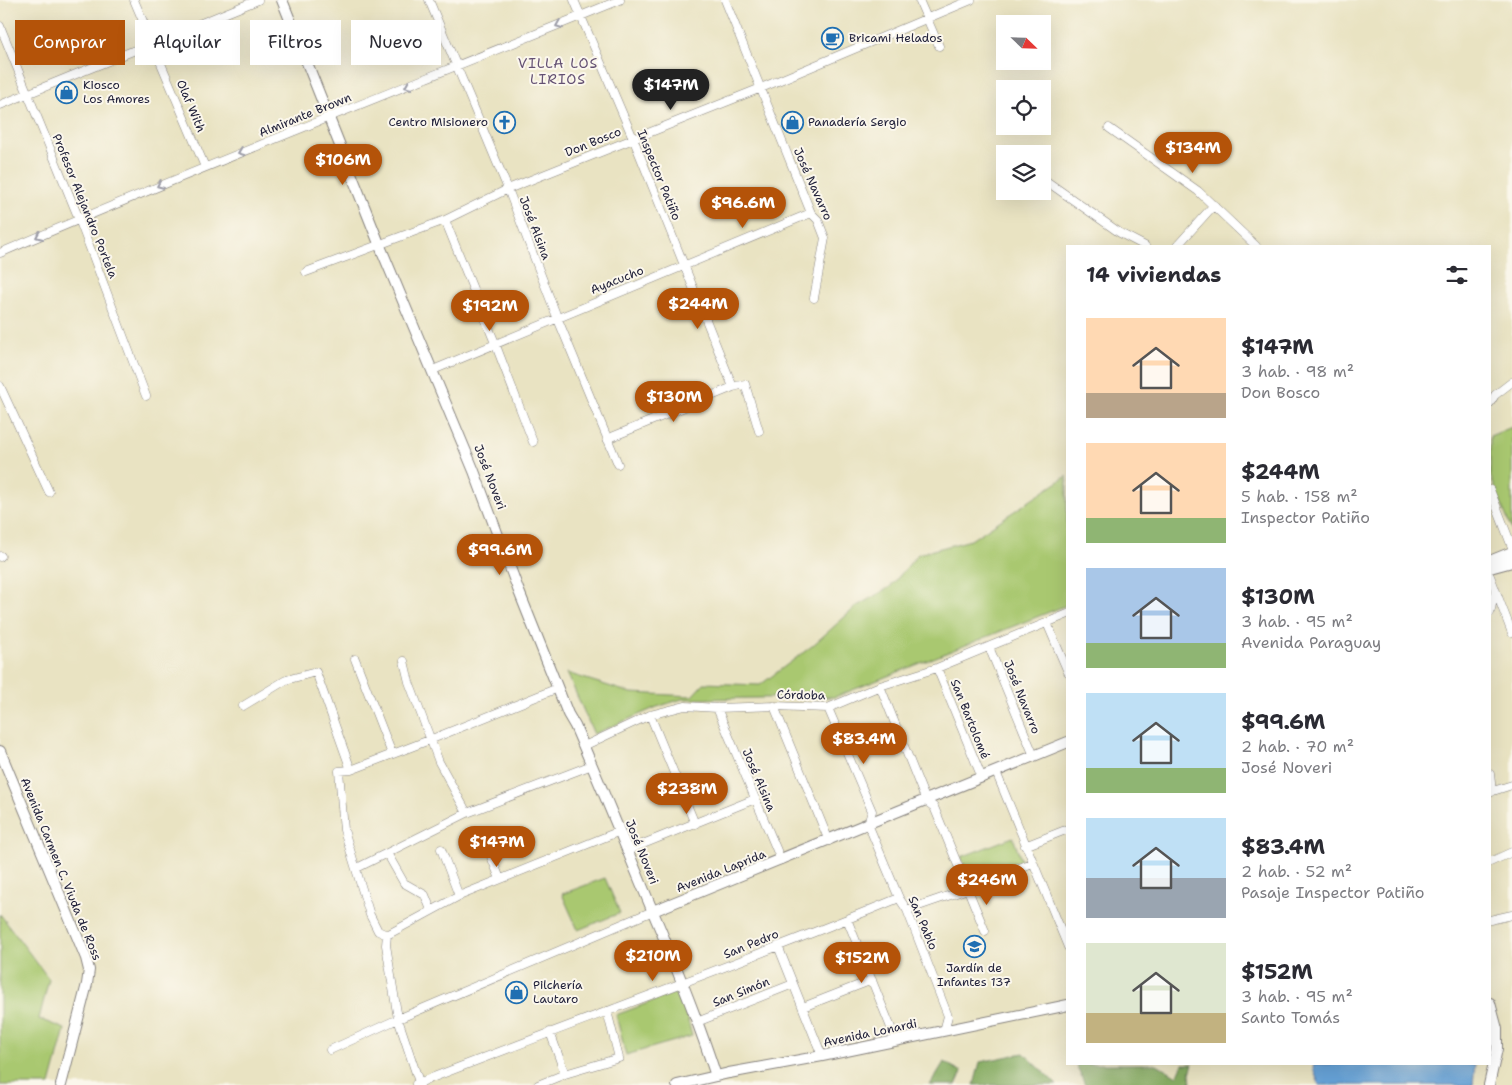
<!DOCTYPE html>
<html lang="es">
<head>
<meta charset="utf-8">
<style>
	body { margin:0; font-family:"Shantell Sans",sans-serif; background:#f2f2f3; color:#2b2b33; height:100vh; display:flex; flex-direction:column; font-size:19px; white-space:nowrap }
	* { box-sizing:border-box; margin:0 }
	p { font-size:16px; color:#7c7c81 }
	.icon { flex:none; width:28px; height:28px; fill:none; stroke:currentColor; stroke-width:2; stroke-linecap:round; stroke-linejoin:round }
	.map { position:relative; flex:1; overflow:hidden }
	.drawer { position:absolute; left:1066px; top:245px; width:425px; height:820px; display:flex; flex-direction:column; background:#fff; border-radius:0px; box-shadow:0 5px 20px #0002 }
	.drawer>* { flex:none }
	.guide { position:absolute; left:15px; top:20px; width:475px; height:45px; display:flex; gap:10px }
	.needle { width:32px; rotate:113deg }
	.buttons { position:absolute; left:996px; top:15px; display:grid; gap:10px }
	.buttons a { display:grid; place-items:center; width:55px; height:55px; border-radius:0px; background:#fff; box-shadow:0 5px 20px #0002; font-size:25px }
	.price { position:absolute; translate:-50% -42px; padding:0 11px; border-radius:18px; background:#b45309; color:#fff; font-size:16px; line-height:32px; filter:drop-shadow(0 1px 2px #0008) }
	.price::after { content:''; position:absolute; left:50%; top:30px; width:15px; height:11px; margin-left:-8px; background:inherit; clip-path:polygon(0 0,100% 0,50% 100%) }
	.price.on { background:#222; color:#fff }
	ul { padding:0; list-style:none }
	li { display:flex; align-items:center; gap:15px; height:125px; padding:0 20px }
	li span { display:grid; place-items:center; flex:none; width:140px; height:100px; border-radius:0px; color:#555 }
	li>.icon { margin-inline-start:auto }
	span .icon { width:60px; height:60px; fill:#fffc; stroke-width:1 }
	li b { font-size:21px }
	h2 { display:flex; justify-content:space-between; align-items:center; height:60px; padding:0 20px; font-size:21px }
	.pill { padding:0 18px; border-radius:0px; background:#fff; box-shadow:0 5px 20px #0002; font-size:18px; line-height:45px }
	.pill.on { background:#b45309; color:#fff }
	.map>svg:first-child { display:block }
	.green { fill:#a9c870; stroke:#667556 }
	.forest { fill:#86ac62; stroke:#54674e }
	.water { fill:#66a2d7; stroke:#446289 }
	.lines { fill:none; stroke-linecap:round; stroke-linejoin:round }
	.minor-casing { stroke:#86827e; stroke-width:9 }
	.tertiary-casing { stroke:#86827e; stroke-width:12 }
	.minor { stroke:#fff; stroke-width:8 }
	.tertiary { stroke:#fff; stroke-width:10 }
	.oneway { stroke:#9c9ca7 }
	.labels { text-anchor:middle; stroke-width:4; stroke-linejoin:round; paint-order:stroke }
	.poi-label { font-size:12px; fill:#22223b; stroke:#fbf7ec; text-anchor:start }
	.street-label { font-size:12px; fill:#22223b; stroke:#fbf7ec }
	.neighbourhood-label { font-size:14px; letter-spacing:1px; fill:#645173; stroke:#fbf7ec }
</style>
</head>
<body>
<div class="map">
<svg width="1512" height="1085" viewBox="0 0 1512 1085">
	<rect width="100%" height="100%" fill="#fbf7ec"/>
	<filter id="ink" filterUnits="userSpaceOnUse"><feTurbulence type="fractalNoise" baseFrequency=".02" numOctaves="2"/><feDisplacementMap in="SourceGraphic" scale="10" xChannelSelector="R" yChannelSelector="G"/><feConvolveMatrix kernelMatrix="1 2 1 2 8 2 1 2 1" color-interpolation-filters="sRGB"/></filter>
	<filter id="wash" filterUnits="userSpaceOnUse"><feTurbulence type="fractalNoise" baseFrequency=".0096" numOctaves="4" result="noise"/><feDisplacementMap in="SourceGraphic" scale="20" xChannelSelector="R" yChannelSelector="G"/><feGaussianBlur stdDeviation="1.12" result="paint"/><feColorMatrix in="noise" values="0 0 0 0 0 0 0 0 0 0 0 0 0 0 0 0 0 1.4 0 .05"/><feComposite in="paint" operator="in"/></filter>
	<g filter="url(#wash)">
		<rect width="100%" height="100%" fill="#e9e3c2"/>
		<path class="green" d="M1512,427V531L1490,475V436Z
			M1067,476V605L835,697L682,699L657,707L594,734L593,732L567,673L631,693L692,696L704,683L760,685L812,646L857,606L890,587L918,554L971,540Z
			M1013,837L1021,860L970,879L961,857Z
			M605,878L620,913L578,930L562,894Z
			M0,914L49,979L39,1019L65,1029L50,1085H0Z
			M680,991L692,1036L626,1055L616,1015Z"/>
		<path class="forest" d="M1024,1053L1057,1085H974L980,1062Z
			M944,1062L962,1072L956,1085H930Z
			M1076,1064H1157L1177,1076L1183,1064H1193L1190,1073L1191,1085H1085Z"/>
		<path class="water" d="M1314,1064H1475L1473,1085H1319L1313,1068Z"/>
	</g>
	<g filter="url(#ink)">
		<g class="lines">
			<defs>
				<path id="minor" d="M134,0L205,167
					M429,0L508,189L557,317L618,464
					M574,0L633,138L733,387
					M725,0L811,213L818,220L825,238L814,298
					M919,0L939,46
					M0,26L79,219L146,396
					M0,105L258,0
					M1109,128L1198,191L1256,246
					M1042,178L1120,233L1145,246
					M445,220L495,343L533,442
					M1177,246L1214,205
					M0,253C205,165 413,84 620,0
					M306,272L445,220L508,189L761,88L971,0
					M433,370L811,213
					M0,386L49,492
					M1490,403L1495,395L1512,382
					M607,439L733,387L745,384L759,431
					M1490,490L1512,547
					M0,557L1,556
					M1490,576L1512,633
					M1490,613L1495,591
					M1047,623L1068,672
					M989,647L1034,756
					M355,659L392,754
					M404,661L409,682L439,762L467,813
					M937,668L982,778
					M880,686L926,801L934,807L985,931
					M243,706L286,680L316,672L351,770
					M774,706L829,841
					M717,708L781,860
					M828,708L872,811L868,824L899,898L907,910L948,1016L944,1031
					M650,715L695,824
					M584,746L650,715L685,706L717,708L774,706L828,708L880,686L937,668L1068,614
					M996,772L1068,947
					M1490,774L1492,792
					M1490,792L1512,785
					M487,846L500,879
					M1025,846L1068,829
					M441,849L459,896
					M628,850L755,799
					M387,853L404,883L425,895L431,910
					M1490,862L1512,852
					M357,868L467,813L592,765
					M907,910L968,889L1032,863
					M847,919L896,1040
					M1490,920L1512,915
					M387,935L459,896L620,831
					M778,946L822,1056
					M803,1007L872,980
					M697,1022L793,984
					M550,1032L565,1074
					M330,1050L398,1019L653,911
					M416,1084C577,1021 740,964 899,898
					M420,1085L398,1019L386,945L387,935L378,931L370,915L344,830L339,771L351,770L432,739L558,688
					M538,1085L565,1074L619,1058L607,1011"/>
				<path id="tertiary" d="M282,0L380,246L474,471L518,589L568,714L575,726C602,788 627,850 653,912C676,966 698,1020 716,1076
					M1490,561L1512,552
					M1490,568L1512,562
					M0,751L86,958L89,970L87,984L61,1085
					M653,911L1068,742
					M677,1085L729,1073L822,1056L1068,1005
					M1489,1085L1497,1049V1029L1490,1003"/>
			</defs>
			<use href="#minor" class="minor-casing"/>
			<use href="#tertiary" class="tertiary-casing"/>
			<use href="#minor" class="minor"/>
			<use href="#tertiary" class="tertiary"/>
		</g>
		<defs><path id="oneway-chevron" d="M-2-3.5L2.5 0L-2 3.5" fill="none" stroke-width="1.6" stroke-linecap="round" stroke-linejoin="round" transform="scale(1.25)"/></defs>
		<g class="oneway">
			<use href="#oneway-chevron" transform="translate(559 25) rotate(158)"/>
			<use href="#oneway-chevron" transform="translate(408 86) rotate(158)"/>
			<use href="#oneway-chevron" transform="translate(241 152) rotate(159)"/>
			<use href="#oneway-chevron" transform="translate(160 185) rotate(157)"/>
			<use href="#oneway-chevron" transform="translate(39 236) rotate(157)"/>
		</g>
	</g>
	<defs>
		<symbol id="cafe-ring" viewBox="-11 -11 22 22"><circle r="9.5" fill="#fbf7ec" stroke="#1f6fb2" stroke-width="1.5"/><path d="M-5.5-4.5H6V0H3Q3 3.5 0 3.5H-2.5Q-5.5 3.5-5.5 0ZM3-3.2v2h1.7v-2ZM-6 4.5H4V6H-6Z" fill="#1f6fb2"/></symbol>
		<symbol id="shop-ring" viewBox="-11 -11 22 22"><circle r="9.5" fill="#fbf7ec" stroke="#1f6fb2" stroke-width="1.5"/><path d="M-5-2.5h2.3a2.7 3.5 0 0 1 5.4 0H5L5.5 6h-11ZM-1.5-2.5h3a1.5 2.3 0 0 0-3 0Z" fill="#1f6fb2"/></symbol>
		<symbol id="church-ring" viewBox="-11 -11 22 22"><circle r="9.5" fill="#fbf7ec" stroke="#1f6fb2" stroke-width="1.5"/><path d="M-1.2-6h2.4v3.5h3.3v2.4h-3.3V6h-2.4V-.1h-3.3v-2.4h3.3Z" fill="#1f6fb2"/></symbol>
		<symbol id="school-ring" viewBox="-11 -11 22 22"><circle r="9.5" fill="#fbf7ec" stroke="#1f6fb2" stroke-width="1.5"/><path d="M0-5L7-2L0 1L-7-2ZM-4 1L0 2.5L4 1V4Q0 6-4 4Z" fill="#1f6fb2"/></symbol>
	</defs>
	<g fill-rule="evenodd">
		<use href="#cafe-ring" x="820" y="26" width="25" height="25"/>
		<use href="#shop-ring" x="54" y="80" width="25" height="25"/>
		<use href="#church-ring" x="492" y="110" width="25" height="25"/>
		<use href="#shop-ring" x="780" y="110" width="25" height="25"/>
		<use href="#school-ring" x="962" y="934" width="25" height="25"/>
		<use href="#shop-ring" x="504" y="980" width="25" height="25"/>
	</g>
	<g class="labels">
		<g class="poi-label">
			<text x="849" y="42">Bricami Helados</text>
			<text x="83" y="89">Kiosco<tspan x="83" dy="14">Los Amores</tspan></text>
			<text x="488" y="126" text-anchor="end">Centro Misionero</text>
			<text x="808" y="126">Panadería Sergio</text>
			<text x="974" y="972" text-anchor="middle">Jardín de<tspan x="974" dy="14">Infantes 137</tspan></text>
			<text x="533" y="989">Pilchería<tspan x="533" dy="14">Lautaro</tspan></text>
		</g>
		<g class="street-label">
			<text transform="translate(191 106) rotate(67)" y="4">Olaf With</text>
			<text transform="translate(305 115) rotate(-22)" y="4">Almirante Brown</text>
			<text transform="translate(593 142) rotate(-22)" y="4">Don Bosco</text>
			<text transform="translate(659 175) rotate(68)" y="4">Inspector Patiño</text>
			<text transform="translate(813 184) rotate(66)" y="4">José Navarro</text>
			<text transform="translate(85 206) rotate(68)" y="4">Profesor Alejandro Portela</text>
			<text transform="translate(535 228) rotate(69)" y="4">José Alsina</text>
			<text transform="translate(617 280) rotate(-22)" y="4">Ayacucho</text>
			<text transform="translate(490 477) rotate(69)" y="4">José Noveri</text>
			<text transform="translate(801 695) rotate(1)" y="4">Córdoba</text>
			<text transform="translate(1022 697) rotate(68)" y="4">José Navarro</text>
			<text transform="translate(970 719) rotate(68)" y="4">San Bartolomé</text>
			<text transform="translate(759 780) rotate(67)" y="4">José Alsina</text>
			<text transform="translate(642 852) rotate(68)" y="4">José Noveri</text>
			<text transform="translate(61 869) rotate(68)" y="4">Avenida Carmen C. Viuda de Ross</text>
			<text transform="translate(721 871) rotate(-22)" y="4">Avenida Laprida</text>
			<text transform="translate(923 923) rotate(67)" y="4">San Pablo</text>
			<text transform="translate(751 944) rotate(-22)" y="4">San Pedro</text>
			<text transform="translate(741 992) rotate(-22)" y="4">San Simón</text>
			<text transform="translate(870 1033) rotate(-12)" y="4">Avenida Lonardi</text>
		</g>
		<g class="neighbourhood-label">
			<text x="558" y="68">VILLA LOS<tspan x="558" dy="16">LIRIOS</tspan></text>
		</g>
	</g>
</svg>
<div class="buttons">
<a><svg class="needle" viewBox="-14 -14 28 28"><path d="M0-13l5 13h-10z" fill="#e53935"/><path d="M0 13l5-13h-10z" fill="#7c7c81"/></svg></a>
<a><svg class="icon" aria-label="locate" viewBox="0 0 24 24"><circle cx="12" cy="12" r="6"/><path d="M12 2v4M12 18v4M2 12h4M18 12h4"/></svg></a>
<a><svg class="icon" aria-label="layers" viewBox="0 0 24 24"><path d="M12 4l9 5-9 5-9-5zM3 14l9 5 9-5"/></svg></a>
</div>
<b class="price on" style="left:671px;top:111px">$147M</b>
<b class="price" style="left:1193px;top:174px">$134M</b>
<b class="price" style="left:343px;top:186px">$106M</b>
<b class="price" style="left:743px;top:229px">$96.6M</b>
<b class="price" style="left:698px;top:330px">$244M</b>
<b class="price" style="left:490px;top:332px">$192M</b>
<b class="price" style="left:674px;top:423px">$130M</b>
<b class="price" style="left:500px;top:576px">$99.6M</b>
<b class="price" style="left:864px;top:765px">$83.4M</b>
<b class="price" style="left:687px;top:815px">$238M</b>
<b class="price" style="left:497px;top:868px">$147M</b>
<b class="price" style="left:987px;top:906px">$246M</b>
<b class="price" style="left:653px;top:982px">$210M</b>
<b class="price" style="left:862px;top:984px">$152M</b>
<div class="guide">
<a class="pill on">Comprar</a>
<a class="pill">Alquilar</a>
<a class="pill">Filtros</a>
<a class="pill">Nuevo</a>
</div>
<section class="drawer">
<h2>14 viviendas<svg class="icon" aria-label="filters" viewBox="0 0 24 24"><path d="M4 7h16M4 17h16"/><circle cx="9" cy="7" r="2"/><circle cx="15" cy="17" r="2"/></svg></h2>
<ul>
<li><span style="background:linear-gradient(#ffd9b3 75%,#b9a48a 0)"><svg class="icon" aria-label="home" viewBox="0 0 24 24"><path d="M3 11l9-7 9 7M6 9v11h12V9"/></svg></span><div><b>$147M</b><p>3 hab. · 98 m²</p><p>Don Bosco</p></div></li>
<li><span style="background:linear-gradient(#ffd9b3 75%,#8fb573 0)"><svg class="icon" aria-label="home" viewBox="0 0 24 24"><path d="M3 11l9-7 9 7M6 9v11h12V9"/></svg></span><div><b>$244M</b><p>5 hab. · 158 m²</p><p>Inspector Patiño</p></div></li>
<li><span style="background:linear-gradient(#a9c7e8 75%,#8fb573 0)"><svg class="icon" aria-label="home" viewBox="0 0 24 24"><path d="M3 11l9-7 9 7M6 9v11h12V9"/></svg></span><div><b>$130M</b><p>3 hab. · 95 m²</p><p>Avenida Paraguay</p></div></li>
<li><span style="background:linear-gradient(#bfe0f5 75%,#8fb573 0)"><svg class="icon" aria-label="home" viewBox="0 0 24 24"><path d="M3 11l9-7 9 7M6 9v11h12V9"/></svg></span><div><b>$99.6M</b><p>2 hab. · 70 m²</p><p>José Noveri</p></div></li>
<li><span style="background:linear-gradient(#bfe0f5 60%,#9aa5b1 0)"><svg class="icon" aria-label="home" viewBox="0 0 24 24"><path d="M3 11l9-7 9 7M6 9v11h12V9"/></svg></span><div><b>$83.4M</b><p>2 hab. · 52 m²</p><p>Pasaje Inspector Patiño</p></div></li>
<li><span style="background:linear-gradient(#dfe7d0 70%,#c2b280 0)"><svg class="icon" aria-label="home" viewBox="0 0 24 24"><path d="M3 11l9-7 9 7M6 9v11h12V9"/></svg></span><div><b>$152M</b><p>3 hab. · 95 m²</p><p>Santo Tomás</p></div></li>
</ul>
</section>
</div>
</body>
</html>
